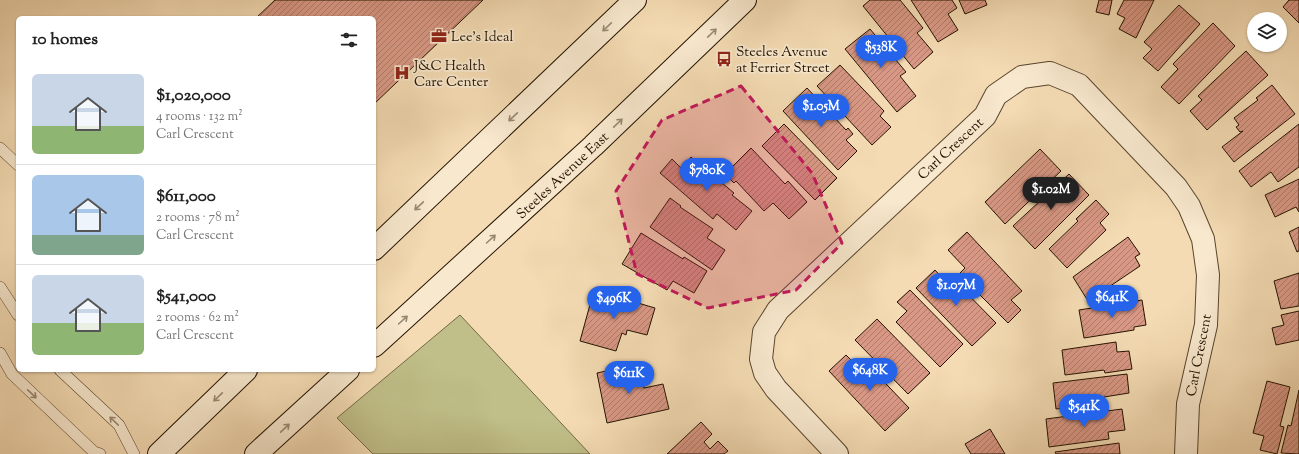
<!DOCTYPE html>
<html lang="en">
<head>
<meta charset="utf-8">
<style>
	body { margin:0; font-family:"Sorts Mill Goudy",serif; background:#f2f2f2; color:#222; height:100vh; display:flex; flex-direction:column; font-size:15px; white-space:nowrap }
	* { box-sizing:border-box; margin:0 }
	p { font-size:13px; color:#767676 }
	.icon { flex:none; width:22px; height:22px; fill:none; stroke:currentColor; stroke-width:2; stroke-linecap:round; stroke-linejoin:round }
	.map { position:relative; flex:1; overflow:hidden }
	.details { position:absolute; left:16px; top:16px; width:360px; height:356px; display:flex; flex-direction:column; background:#fff; border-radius:6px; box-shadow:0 1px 3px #0004 }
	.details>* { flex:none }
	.buttons { position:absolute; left:1247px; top:12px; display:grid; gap:8px }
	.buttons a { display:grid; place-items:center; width:40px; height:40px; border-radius:50%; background:#fff; box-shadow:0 1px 3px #0004; font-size:20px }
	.price { position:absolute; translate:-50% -34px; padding:0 9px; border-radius:14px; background:#2563eb; color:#fff; font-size:13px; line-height:26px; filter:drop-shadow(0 1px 2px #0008) }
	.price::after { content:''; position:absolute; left:50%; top:24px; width:12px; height:9px; margin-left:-6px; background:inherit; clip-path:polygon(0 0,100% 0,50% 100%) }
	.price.active { background:#222; color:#fff }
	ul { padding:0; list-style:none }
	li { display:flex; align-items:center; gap:12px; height:100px; padding:0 16px }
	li+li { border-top:1px solid #e0e0e0 }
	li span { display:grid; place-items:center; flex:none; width:112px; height:80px; border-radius:6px; color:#555 }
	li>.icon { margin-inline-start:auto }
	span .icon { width:48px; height:48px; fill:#fffc; stroke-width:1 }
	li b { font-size:17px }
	h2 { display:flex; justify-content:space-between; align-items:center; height:48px; padding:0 16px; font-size:17px }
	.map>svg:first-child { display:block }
	.park { fill:#c0bf89; stroke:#726944 }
	.building { fill:url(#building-hatch); stroke:#241300 }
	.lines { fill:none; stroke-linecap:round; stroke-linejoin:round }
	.service-casing { stroke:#58452d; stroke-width:12 }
	.minor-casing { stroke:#58452d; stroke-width:24 }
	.secondary-casing { stroke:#241300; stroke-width:24 }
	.service { stroke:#f8e8ce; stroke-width:11 }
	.minor { stroke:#f8e8ce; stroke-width:22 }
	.secondary { stroke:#f8e8ce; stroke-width:22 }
	.oneway { stroke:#998871 }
	.marked { fill:#c2185b; fill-opacity:0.2; stroke:#c2185b; stroke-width:3; stroke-dasharray:8 5; stroke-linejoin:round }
	.labels { text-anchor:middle; stroke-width:3.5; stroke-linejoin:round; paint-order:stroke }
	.poi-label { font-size:14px; fill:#241300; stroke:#f8e8ce; text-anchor:start }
	.street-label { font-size:14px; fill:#241300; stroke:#f8e8ce }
</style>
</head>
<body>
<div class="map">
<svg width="1299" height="454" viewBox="0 0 1299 454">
	<defs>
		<pattern id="building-hatch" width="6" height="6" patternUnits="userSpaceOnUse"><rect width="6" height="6" fill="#d99885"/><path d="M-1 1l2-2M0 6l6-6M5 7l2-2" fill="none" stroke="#b07b6a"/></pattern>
	</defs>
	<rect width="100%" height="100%" fill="#f4dbb3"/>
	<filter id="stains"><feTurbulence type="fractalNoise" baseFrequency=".005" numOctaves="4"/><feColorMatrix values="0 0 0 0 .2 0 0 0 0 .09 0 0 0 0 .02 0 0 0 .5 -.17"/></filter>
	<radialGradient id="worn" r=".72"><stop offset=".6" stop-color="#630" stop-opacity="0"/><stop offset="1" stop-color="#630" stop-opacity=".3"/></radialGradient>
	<path class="park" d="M460,315L590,454H373L337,418Z"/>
	<path class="building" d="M275,0H483L374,104V18H256Z
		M870,0H900L923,28L917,33L933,52L914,69L863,6Z
		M911,0H952L957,8L948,14L958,30L938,42Z
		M959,0H985L987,5L965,14Z
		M1099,0H1112L1109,15L1096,12Z
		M1124,0H1154L1136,38L1119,29L1125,18L1117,14Z
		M1289,0H1299V23L1283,7Z
		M1179,5L1200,24L1158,71L1143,58L1152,49L1144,42Z
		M1213,23L1235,46L1179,104L1161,87L1178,69L1173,64Z
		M870,29L906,72L900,76L916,96L897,112L845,49Z
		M1246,51L1268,75L1207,130L1190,111L1202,100L1198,96Z
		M840,65L884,111L880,116L891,127L872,145L817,86Z
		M1272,85L1295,114L1234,162L1222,147L1243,131L1240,132L1236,127L1239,125L1234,118L1258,100L1256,98Z
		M807,88L846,130L848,128L853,134L846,140L857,151L838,170L783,111Z
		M784,124L837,178L815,200L762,146Z
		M1299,124V167L1278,182L1271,172L1251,187L1239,171Z
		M751,148L785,184L788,181L807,202L789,219L773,203L764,211L736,181L734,183L725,174Z
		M1040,149L1061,171L1005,224L985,202Z
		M691,157L734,193L732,195L752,211L736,230L717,214L713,219L660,173L672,159L681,168Z
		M1069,174L1089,195L1035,249L1013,226Z
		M1299,179V212L1296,207L1275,217L1265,195Z
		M670,198L681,206L680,207L713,229L707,238L725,250L712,270L650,227Z
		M1096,200L1109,214L1100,223L1106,230L1067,268L1049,249L1078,221L1076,219Z
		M1299,227V251L1297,252L1289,232Z
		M967,232L1022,291L1011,300L1021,310L1008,323L959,274L965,268L948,250Z
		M641,233L683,259L684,257L707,271L694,293L673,281L667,290L622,264Z
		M1128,237L1140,254L1135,257L1140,266L1088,301L1073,277Z
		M935,270L943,279L948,274L996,323L972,346L916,288Z
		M1299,273V306L1281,309L1274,281Z
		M594,290L655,308L647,335L627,330L626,335L622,333L616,351L580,341Z
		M910,290L963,344L940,367L896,322L907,311L897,302Z
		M1142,300L1146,325L1134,327V330L1084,338L1079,310Z
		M1299,311V340L1276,345L1272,328L1284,325L1281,315Z
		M877,319L930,373L908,394L855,340Z
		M1116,342L1117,352L1129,351L1132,369L1105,373L1104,370L1065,375L1062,350Z
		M846,355L863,372L869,366L909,408L885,431L829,371Z
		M633,365L637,385L643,383L644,388L663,384L669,409L607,423L597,373Z
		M1127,374L1129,393L1104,397L1105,402L1056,409L1053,383Z
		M1267,381L1290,387L1280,426L1284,427L1277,454L1260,450L1264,436L1253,433Z
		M1299,390V454L1281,453L1288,425L1291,426Z
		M1122,409L1125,430L1108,432L1109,439L1049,447L1046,419Z
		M701,422L712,434L704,442L710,449L718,441L728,451L724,454H667Z
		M990,429L1005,454H971L965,444Z
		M1119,443L1120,454H1056L1055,452Z"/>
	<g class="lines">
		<defs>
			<path id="service" d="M0,148L18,165
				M0,287L18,315
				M0,353L12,374L94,452L100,454
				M60,370L119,425L134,454"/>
			<path id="minor" d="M837,454L776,389L765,373L761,359L764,332L778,310L985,116L996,95L1022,77L1050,73L1079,85L1176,187L1189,206L1203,239L1208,275L1206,325L1188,404L1186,454"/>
			<path id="secondary" d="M374,249L635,0
				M374,346L593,146L745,0
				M159,454L246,370
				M256,454L348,370"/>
		</defs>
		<use href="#service" class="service-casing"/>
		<use href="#minor" class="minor-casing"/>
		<use href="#secondary" class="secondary-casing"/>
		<use href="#service" class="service"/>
		<use href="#minor" class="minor"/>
		<use href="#secondary" class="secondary"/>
	</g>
	<defs><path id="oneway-shaft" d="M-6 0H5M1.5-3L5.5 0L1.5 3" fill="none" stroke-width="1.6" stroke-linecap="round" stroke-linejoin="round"/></defs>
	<g class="oneway">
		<use href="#oneway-shaft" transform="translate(607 27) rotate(136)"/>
		<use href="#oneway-shaft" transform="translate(712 33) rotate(-44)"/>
		<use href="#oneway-shaft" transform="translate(513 117) rotate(137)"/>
		<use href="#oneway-shaft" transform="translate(618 123) rotate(-44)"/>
		<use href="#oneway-shaft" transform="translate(419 206) rotate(137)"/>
		<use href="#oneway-shaft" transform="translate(491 239) rotate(-42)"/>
		<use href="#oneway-shaft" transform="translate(403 320) rotate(-42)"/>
		<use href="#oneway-shaft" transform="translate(32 394) rotate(43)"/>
		<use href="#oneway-shaft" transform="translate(218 397) rotate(136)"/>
		<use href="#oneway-shaft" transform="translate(114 421) rotate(-136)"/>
		<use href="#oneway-shaft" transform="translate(285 428) rotate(-43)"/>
	</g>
	<path class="marked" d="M741,86L812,173L842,243L796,290L708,308L637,274L616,191L662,120Z"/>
	<defs>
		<symbol id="office-bare" viewBox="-9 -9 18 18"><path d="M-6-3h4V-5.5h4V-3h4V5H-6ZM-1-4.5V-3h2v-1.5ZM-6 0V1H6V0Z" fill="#8f2418" stroke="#f8e8ce" stroke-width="2.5" paint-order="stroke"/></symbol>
		<symbol id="bus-bare" viewBox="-9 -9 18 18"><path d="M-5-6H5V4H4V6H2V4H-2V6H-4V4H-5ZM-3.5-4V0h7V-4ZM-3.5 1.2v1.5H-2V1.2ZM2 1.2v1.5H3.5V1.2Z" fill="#8f2418" stroke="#f8e8ce" stroke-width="2.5" paint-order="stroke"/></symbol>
		<symbol id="hospital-bare" viewBox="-9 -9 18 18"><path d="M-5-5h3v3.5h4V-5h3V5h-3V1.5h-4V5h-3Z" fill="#8f2418" stroke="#f8e8ce" stroke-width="2.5" paint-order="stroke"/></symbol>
	</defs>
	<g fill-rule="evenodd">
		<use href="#office-bare" x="428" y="25" width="22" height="22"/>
		<use href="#bus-bare" x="713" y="48" width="22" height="22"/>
		<use href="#hospital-bare" x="391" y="62" width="22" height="22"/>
	</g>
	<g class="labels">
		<g class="poi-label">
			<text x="451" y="41">Lee’s Ideal</text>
			<text x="736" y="56">Steeles Avenue<tspan x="736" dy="16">at Ferrier Street</tspan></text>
			<text x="414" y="70">J&amp;C Health<tspan x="414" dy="16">Care Center</tspan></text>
		</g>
		<g class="street-label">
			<text transform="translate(950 148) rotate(-43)" y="5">Carl Crescent</text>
			<text transform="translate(562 175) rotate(-43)" y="5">Steeles Avenue East</text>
			<text transform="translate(1198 355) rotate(-79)" y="5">Carl Crescent</text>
		</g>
	</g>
	<rect width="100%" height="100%" filter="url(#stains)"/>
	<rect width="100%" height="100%" fill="url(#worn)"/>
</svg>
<div class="buttons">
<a><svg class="icon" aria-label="layers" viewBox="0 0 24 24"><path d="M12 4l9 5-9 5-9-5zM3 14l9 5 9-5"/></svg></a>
</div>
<b class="price" style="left:881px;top:69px">$538K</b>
<b class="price" style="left:821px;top:128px">$1.05M</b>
<b class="price" style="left:707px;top:192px">$780K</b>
<b class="price active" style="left:1051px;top:211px">$1.02M</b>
<b class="price" style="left:956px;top:307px">$1.07M</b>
<b class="price" style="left:1112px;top:319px">$641K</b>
<b class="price" style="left:614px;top:320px">$496K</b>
<b class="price" style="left:870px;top:392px">$648K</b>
<b class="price" style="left:629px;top:395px">$611K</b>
<b class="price" style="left:1084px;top:428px">$541K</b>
<section class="details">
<h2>10 homes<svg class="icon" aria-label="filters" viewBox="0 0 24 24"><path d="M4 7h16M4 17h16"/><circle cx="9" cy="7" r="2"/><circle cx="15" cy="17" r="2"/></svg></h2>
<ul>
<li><span style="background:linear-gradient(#c9d6e8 65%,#8fb573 0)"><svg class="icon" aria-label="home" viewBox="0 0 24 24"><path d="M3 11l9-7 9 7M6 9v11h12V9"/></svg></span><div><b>$1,020,000</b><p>4 rooms · 132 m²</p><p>Carl Crescent</p></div></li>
<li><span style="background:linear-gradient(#a9c7e8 75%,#7fa58c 0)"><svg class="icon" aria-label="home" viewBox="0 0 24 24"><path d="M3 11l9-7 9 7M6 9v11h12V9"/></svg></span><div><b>$611,000</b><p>2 rooms · 78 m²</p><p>Carl Crescent</p></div></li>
<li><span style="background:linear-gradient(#c9d6e8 60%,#8fb573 0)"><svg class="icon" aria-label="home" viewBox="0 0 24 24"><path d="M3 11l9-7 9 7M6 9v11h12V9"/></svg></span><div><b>$541,000</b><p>2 rooms · 62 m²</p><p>Carl Crescent</p></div></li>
</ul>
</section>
</div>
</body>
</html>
